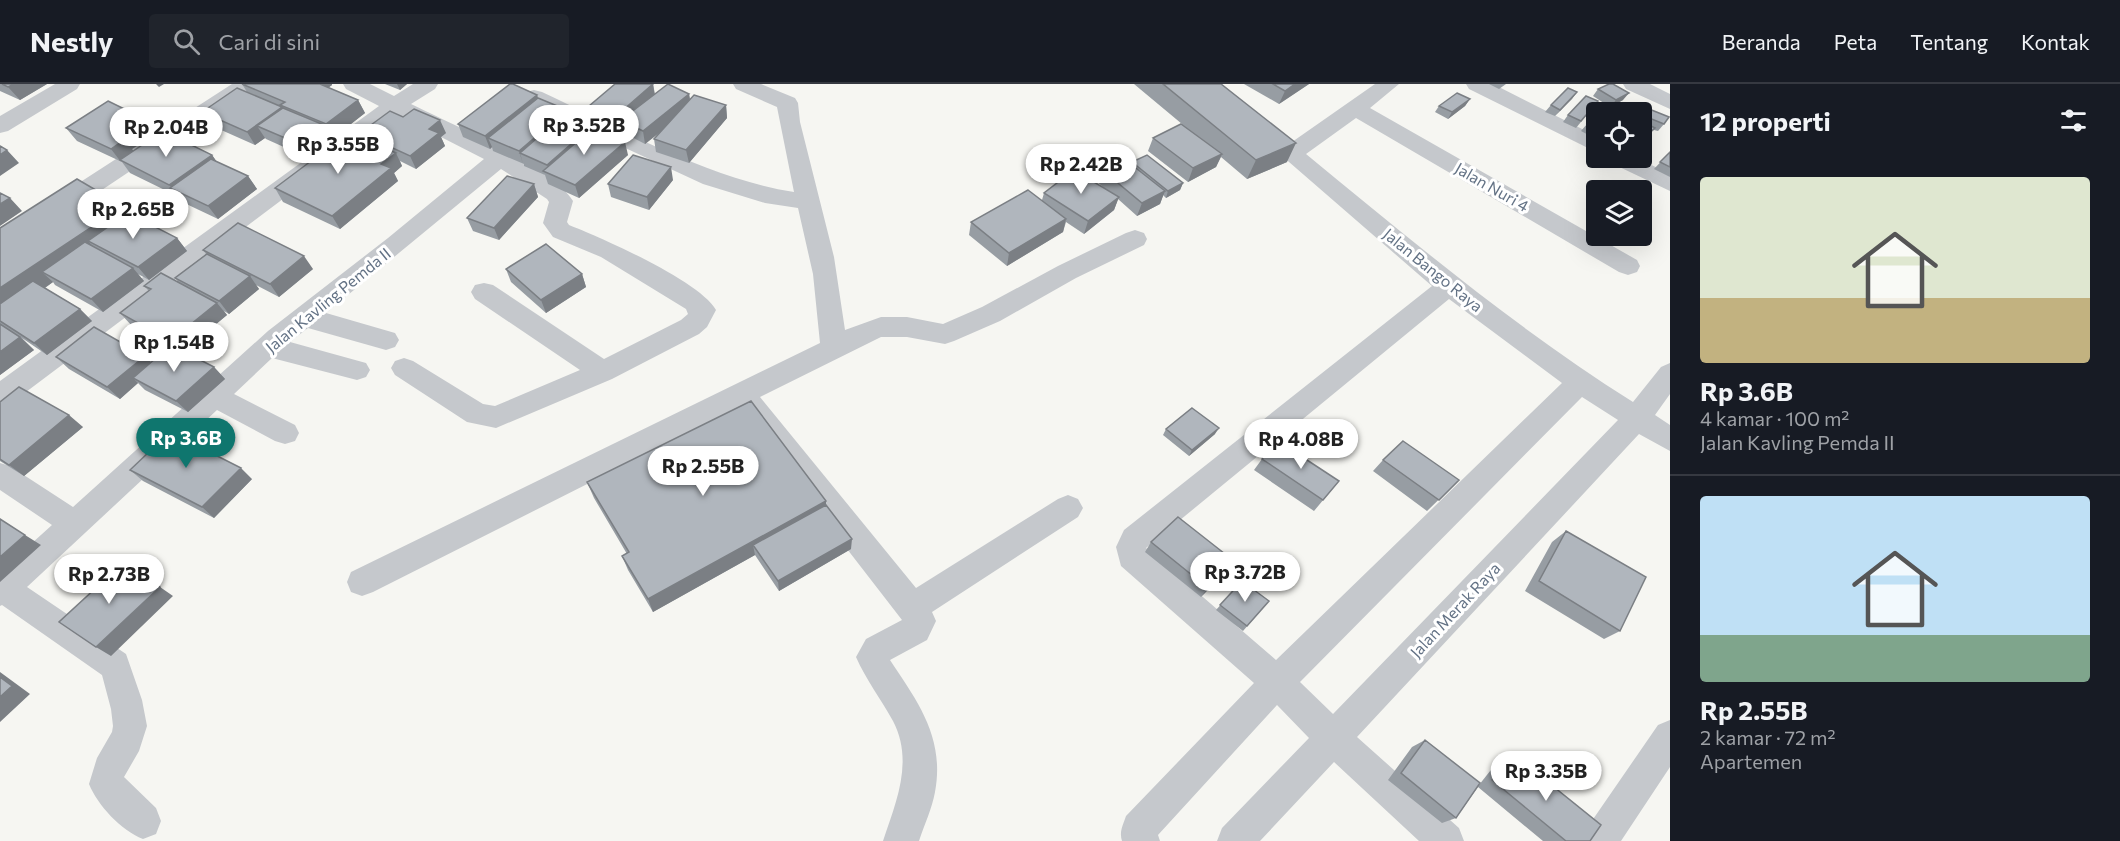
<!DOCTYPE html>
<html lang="id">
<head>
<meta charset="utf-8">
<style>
	body { margin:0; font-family:Commissioner,sans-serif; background:#20242c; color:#f1f3f6; height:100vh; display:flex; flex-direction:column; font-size:22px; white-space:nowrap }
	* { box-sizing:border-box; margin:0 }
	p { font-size:20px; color:#9ea1a6 }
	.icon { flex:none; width:33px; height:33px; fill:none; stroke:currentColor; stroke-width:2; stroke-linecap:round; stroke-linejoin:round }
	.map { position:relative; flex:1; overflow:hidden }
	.sheet { display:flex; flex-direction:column; background:#171b24; width:450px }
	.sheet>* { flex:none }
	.buttons { position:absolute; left:1586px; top:18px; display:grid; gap:12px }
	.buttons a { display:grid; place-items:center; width:66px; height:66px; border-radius:6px; background:#171b24; box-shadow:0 6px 24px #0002; font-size:30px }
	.price { position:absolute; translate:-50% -51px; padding:0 14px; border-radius:21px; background:#fff; color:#222; font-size:20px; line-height:39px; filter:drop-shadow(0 2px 3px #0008) }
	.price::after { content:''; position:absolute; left:50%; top:36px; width:18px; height:14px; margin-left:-9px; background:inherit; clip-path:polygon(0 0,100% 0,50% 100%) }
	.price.current { background:#0f766e; color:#fff }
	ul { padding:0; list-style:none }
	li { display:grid; align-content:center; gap:12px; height:318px; padding:0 30px }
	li+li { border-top:2px solid #363941 }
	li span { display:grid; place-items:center; height:186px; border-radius:6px; color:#555 }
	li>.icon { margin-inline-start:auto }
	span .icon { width:108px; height:108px; fill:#fffc; stroke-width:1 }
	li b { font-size:26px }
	h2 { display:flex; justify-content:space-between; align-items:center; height:72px; padding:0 30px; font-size:26px }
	header { display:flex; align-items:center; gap:36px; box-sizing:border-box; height:84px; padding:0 30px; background:#171b24; border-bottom:2px solid #363941 }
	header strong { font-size:28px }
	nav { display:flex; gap:33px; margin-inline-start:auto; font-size:21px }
	.search { width:420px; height:54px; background:#20242c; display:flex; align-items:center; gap:15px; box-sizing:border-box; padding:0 21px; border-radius:6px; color:#9ea1a6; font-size:22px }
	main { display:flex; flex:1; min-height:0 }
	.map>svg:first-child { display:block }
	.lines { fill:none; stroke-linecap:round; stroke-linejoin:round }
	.street { fill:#c5c8cc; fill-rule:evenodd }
	.wall { fill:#979da3 }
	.shaded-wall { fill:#7b7f84 }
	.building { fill:#b0b6bd; stroke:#7b7f84; stroke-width:1.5 }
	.labels { text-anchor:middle; stroke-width:6; stroke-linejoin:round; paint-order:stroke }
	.street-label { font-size:16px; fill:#637285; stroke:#fff }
</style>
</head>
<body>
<header>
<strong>Nestly</strong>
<div class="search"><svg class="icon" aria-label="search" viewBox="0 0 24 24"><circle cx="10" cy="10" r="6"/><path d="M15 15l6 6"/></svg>Cari di sini</div>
<nav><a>Beranda</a><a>Peta</a><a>Tentang</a><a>Kontak</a></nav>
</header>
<main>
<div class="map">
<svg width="1670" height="757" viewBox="0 0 1670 757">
	<rect width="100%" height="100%" fill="#f6f6f2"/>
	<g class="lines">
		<path class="street" d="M55,0H80L77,5L8,47L0,49V32Z
			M232,0H256L253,5L9,168L0,171V150Z
			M343,0H370L394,12L413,0H438L435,5L411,20C449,39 552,83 573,117L567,138L569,141C602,154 700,197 716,226L707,243L699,250L612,295L496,344L467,338L395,291L391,284L395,277L404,274L413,277L483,320L495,322L580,286L475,215L471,208L475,201L484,199L493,201L604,275L681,236L688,230L686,225L601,173L553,153L543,139L549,118L547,115L501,85L326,229L395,249L399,256L395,263L386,266L308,244L290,258L366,279L370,286L366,293L357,296L272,274L234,310L295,341L299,349L295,357L285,360L275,357L217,326L27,503L126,570L142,616L147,642L139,667L124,693L156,724L161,737L156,750L143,755C121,746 98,722 89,700L97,674L112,648L113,642L111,625L102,591L2,521L0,522V488L52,441L0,406V379L10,382L73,423L268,247L388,154L484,75L396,30L10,320L0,323V297L379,22L346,5Z
			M733,0H761L795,14L798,19L800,38L834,173L845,246L881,233H907L943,240L982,223L1058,182L1126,149L1135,146L1144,149L1147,155L1144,161L1076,194L1000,237L954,257L945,260L907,253H881L760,313L916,504L1058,415L1068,411L1078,415L1083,424L1078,433L932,528L936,537L927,556L890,576C918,618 945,654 935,708C932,725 924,741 919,757H883C896,718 914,677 893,637C881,615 866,596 856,573L866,555L902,536L738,324L373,508L362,512L351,508L347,498L351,488L820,259L813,190L798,124L765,119L703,100L526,18L523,13L526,8L534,6L542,8C622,45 706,94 794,108L777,23L736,5Z
			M1199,0H1222L1292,58L1375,0H1399L1370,24L1637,176L1640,182L1637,188L1628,191L1619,188L1356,34L1306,70C1412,157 1517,245 1633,318L1661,283L1670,279V310L1655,331L1670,341V367L1639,350L1357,653L1459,744L1464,757H1419L1334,678L1260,757H1217L1222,744L1309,654L1277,621L1158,751L1160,757H1122C1119,748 1123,741 1126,732L1254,599L1121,482L1116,463L1124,446L1432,202ZM1449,215L1562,299L1276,576L1146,464ZM1582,313L1618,336L1333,630L1300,598Z
			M1466,0H1493L1596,52V68L1469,5Z
			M1623,0H1650L1670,10V25L1626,5Z
			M1608,74H1637L1670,90V107L1611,79Z
			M1670,636V683L1621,757H1582L1587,744L1658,641Z"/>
	</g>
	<path class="wall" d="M0,0H47L20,16L0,7Z
		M242,0L332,1L328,4L358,16L365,29L333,54L330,52L331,54L306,73L266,55L265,54L255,61L210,41L202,28L247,8Z
		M385,0H407L400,6Z
		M653,0L655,10H689L690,15L726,21L727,34L689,79L656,68L654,55L658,50L645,60L624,49L622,43L618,46L593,36L589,22Z
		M1134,0H1221L1287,78L1247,95L1221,73L1216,83L1188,98L1148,67L1153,54L1182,40Z
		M1244,0H1309L1279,20Z
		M1489,0H1506L1499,5Z
		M1598,5L1623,16L1610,23L1593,12Z
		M1577,8L1555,32L1545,28L1551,21Z
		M537,11L538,14L567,26L568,29L594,40L596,45L628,71L579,114L548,100L545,91L524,82V80L493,67L492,63L490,65L463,53L458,40Z
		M1470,15L1465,22L1448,35L1435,28L1439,22Z
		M1598,17L1576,44L1563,38L1568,31Z
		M1649,25L1664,40L1658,47L1654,46L1641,57V36Z
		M403,33L446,49L441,53L445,62L416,85L400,77L402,82L394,89L398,97L340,145L283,118L275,104L363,54L360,49Z
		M1596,33V55L1581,47L1587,40Z
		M66,44L157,49L132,65L133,67L212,71L217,78L248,92L257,105L218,135L180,117L177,112L130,89L122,78L77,57Z
		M1670,68V93L1654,85Z
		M1132,78L1183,99L1180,106L1166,114L1163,111L1160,120L1137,132L1118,115L1114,126L1084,150L1066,138L1063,148L1007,182L969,151L971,138L1042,116L1044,109L1104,104L1092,93L1095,80L1132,81Z
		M673,96L649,126L611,113L608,100Z
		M534,100L538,113L499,156L473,147L467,134Z
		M123,122L129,130L177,154L187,167L149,196L138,190L144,197L103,228L55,201L53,198L45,204L80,225L92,237L47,271L22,254L34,266L0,291V144Z
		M203,166L313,185L279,213L256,201L259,205L229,230L224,227L227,231L183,268L214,283L225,295L188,328L145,306L138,299L120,315L69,285L56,273L145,272L151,278L170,263L132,242L120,229L149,207L144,202L179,199L175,194L206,170Z
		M506,185L582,190L586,203L546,229L511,198Z
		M0,318L83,343L24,392L0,377Z
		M1166,345L1215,350L1189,372L1163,351Z
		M1262,375L1339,397L1314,427L1254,386Z
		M1383,376L1459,396L1427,427L1373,387Z
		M130,386L252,395L214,434L143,397Z
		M587,398L826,417V421L851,465L779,507L755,471L653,528L628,486L622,472L627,470L594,414Z
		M1566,447L1620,547L1604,555L1525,507L1552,458Z
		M1151,458L1234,477L1226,487L1201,513L1145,468Z
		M1242,497L1269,517L1243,547L1216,526Z
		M1425,656L1479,701L1498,677L1513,670L1590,757H1543L1478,703L1456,734L1442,739L1388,696L1412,663Z"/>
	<path class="shaded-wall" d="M14,0H47L20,16L8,3Z
		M156,0H164L159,3Z
		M314,0H332V1L319,10Z
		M397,0H407L400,6Z
		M653,0L655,14L621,36L622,43L618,46L615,33Z
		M1295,0H1309L1279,20L1285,7Z
		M1577,8L1572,15L1555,32L1560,26Z
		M1629,9L1623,16L1610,23L1616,16Z
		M689,10L691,23L645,60L643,47Z
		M537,11L541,24L488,54L492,63L490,65L485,52Z
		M1470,15L1465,22L1448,35L1452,28Z
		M358,16L365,29L333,54L326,40Z
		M726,21L727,34L689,79L686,66Z
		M282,23L289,36L257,42L265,54L255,61L247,48Z
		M567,26L571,40L520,69L523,80L519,67Z
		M147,36L157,49L132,65L135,69L120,76L121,78L111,65L120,53Z
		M440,36L446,49L441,53L445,62L416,85L410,72L429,45Z
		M594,40L598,53L550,89L547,81Z
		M324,41L331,54L306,73L299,60Z
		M1655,44L1649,51L1641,57V55Z
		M625,58L628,71L579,114L575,101Z
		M1296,59L1287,78L1247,95L1256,76Z
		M7,66L19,79L0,92V71Z
		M396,69L402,82L394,89L398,97L340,145L332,132L381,80Z
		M1222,70L1216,83L1188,98L1193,84Z
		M212,71L221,84L173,105L169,101Z
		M671,83L673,96L649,126L647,113Z
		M248,92L257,105L218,135L208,122Z
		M1183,99L1180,106L1166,114L1168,107Z
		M534,100L538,113L499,156L494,144Z
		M1165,107L1160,120L1137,132L1142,119Z
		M1119,113L1114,126L1084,150L1088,137Z
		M10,114L22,127L0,142V120Z
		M123,122L138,140L88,157L98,168L42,188L53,198L4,232L0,229V204Z
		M1066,135L1063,148L1007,182L1009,169Z
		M177,154L187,167L149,196L138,183Z
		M304,172L313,185L279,213L270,200Z
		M133,184L144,197L103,228L91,215Z
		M582,190L586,203L546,229L541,216Z
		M250,192L259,205L229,230L219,217Z
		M217,219L227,231L181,269L170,257Z
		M80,225L92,237L47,271L34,259Z
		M20,253L34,266L0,291V268Z
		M145,272L157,284L133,294L138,299L120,315L107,303Z
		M214,283L225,295L188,328L176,317Z
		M69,331L83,343L24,392L9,381Z
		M1219,344L1215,350L1189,372L1192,366Z
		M241,384L252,395L214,434L202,423Z
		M826,417V432L753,461L755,471L653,528L648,515Z
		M25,451L41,461L0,498V473Z
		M852,455L851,465L779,507L778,497Z
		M1234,477L1226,487L1201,513L1208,504Z
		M160,503L173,512L111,572L96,563Z
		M0,588L30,610L0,638Z"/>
	<path class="building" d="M2,0H14L8,3Z
		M242,0H320L358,16L326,40L280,21L285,18Z
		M510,0H513L537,11L485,52L458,40Z
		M615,0H653L615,33L589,22Z
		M668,0L689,10L643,47L621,36Z
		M1163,0H1221L1296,59L1256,76Z
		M1273,0H1295L1285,7Z
		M1609,0H1613L1629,9L1616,16L1598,5Z
		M237,4L282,23L247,48L202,28Z
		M1568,4L1577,8L1560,26L1551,21Z
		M1457,9L1470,15L1452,28L1439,22Z
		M694,11L726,21L686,66L654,55Z
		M1586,12L1598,17L1581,37L1568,31Z
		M538,14L567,26L519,67L488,54Z
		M108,17L147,36L120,53L125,55L111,65L66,44Z
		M1608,23L1618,28H1601Z
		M283,24L324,41L299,60L257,42Z
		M414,25L440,36L429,45L439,49L410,72L360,49L390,27L403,33Z
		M1649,25L1669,33L1664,40L1644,32Z
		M567,28L594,40L547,81L520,69Z
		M1596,33V45L1587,40Z
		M1641,37L1655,44L1641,55Z
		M1181,40L1222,70L1193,84L1153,54Z
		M593,44L625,58L575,101L543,87Z
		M163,47L212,71L169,101L120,76Z
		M360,53L396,69L381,80L391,84L332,132L275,104L335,59L346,64Z
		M0,62L7,66L0,71Z
		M1670,68V83L1660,78Z
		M1118,70L1165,107L1142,119L1095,80Z
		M633,71L671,83L647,113L608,100Z
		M1147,71L1183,99L1168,107L1132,78Z
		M211,75L248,92L208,122L170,104Z
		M1074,86L1119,113L1088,137L1044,109Z
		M507,92L534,100L494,144L467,134Z
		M77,95L123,122L0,204V144Z
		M1028,106L1066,135L1009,169L971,138Z
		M0,109L10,114L0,120Z
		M128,129L177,154L138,183L88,157Z
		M238,139L304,172L270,200L203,166Z
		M85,158L133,184L91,215L42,188Z
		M546,160L582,190L541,216L506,185Z
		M207,170L250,192L219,217L175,194Z
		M161,189L217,219L170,257L120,229L151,205L144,202Z
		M33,197L80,225L34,259L0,237V220Z
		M0,240L20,253L0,268Z
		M94,243L145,272L107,303L56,273Z
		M171,261L214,283L176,317L133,294Z
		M19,303L69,331L9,381L0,375V318Z
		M751,317L826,417L648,515L622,472L629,468L587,398Z
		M1192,324L1219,344L1192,366L1166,345Z
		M170,348L241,384L202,423L130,386Z
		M1278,357L1339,397L1323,416L1262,375Z
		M1403,357L1459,396L1439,416L1383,376Z
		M826,421L852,455L778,497L753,461Z
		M1178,433L1234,477L1208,504L1151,458Z
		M0,435L25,451L0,473Z
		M1566,447L1646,493L1620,547L1539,497Z
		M123,479L160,503L96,563L59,538Z
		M1242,497L1269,517L1247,542L1220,521Z
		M0,593L12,602L0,613Z
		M1425,656L1480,699L1456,734L1401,689Z
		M1513,670L1601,741L1590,757H1566L1492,696Z"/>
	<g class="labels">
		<g class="street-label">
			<text transform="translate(1492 103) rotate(30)" y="6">Jalan Nuri 4</text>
			<text transform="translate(1433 186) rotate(39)" y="6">Jalan Bango Raya</text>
			<text transform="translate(328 216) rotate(-39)" y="6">Jalan Kavling Pemda II</text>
			<text transform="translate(1455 526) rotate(-47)" y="6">Jalan Merak Raya</text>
		</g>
	</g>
</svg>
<div class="buttons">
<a><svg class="icon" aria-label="locate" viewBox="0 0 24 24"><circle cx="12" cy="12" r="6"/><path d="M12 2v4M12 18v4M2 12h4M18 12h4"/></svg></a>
<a><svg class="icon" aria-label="layers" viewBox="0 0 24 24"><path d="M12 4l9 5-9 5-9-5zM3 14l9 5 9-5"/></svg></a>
</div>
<b class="price" style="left:584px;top:72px">Rp 3.52B</b>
<b class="price" style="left:166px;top:74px">Rp 2.04B</b>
<b class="price" style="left:338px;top:91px">Rp 3.55B</b>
<b class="price" style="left:1081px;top:111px">Rp 2.42B</b>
<b class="price" style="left:133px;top:156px">Rp 2.65B</b>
<b class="price" style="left:174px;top:289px">Rp 1.54B</b>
<b class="price current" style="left:186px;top:385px">Rp 3.6B</b>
<b class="price" style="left:1301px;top:386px">Rp 4.08B</b>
<b class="price" style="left:703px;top:413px">Rp 2.55B</b>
<b class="price" style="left:1245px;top:519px">Rp 3.72B</b>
<b class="price" style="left:109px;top:521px">Rp 2.73B</b>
<b class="price" style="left:1546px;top:718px">Rp 3.35B</b>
</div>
<section class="sheet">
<h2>12 properti<svg class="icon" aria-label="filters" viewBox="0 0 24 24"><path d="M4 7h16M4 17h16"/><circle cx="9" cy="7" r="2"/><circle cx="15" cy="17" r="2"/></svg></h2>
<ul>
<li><span style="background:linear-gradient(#dfe7d0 65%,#c2b280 0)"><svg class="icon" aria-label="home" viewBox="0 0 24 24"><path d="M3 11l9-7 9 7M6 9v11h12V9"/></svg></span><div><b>Rp 3.6B</b><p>4 kamar · 100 m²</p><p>Jalan Kavling Pemda II</p></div></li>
<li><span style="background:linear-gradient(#bfe0f5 75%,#7fa58c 0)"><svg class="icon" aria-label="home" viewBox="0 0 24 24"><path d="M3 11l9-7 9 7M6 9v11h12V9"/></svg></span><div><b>Rp 2.55B</b><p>2 kamar · 72 m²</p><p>Apartemen</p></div></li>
</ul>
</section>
</main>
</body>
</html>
